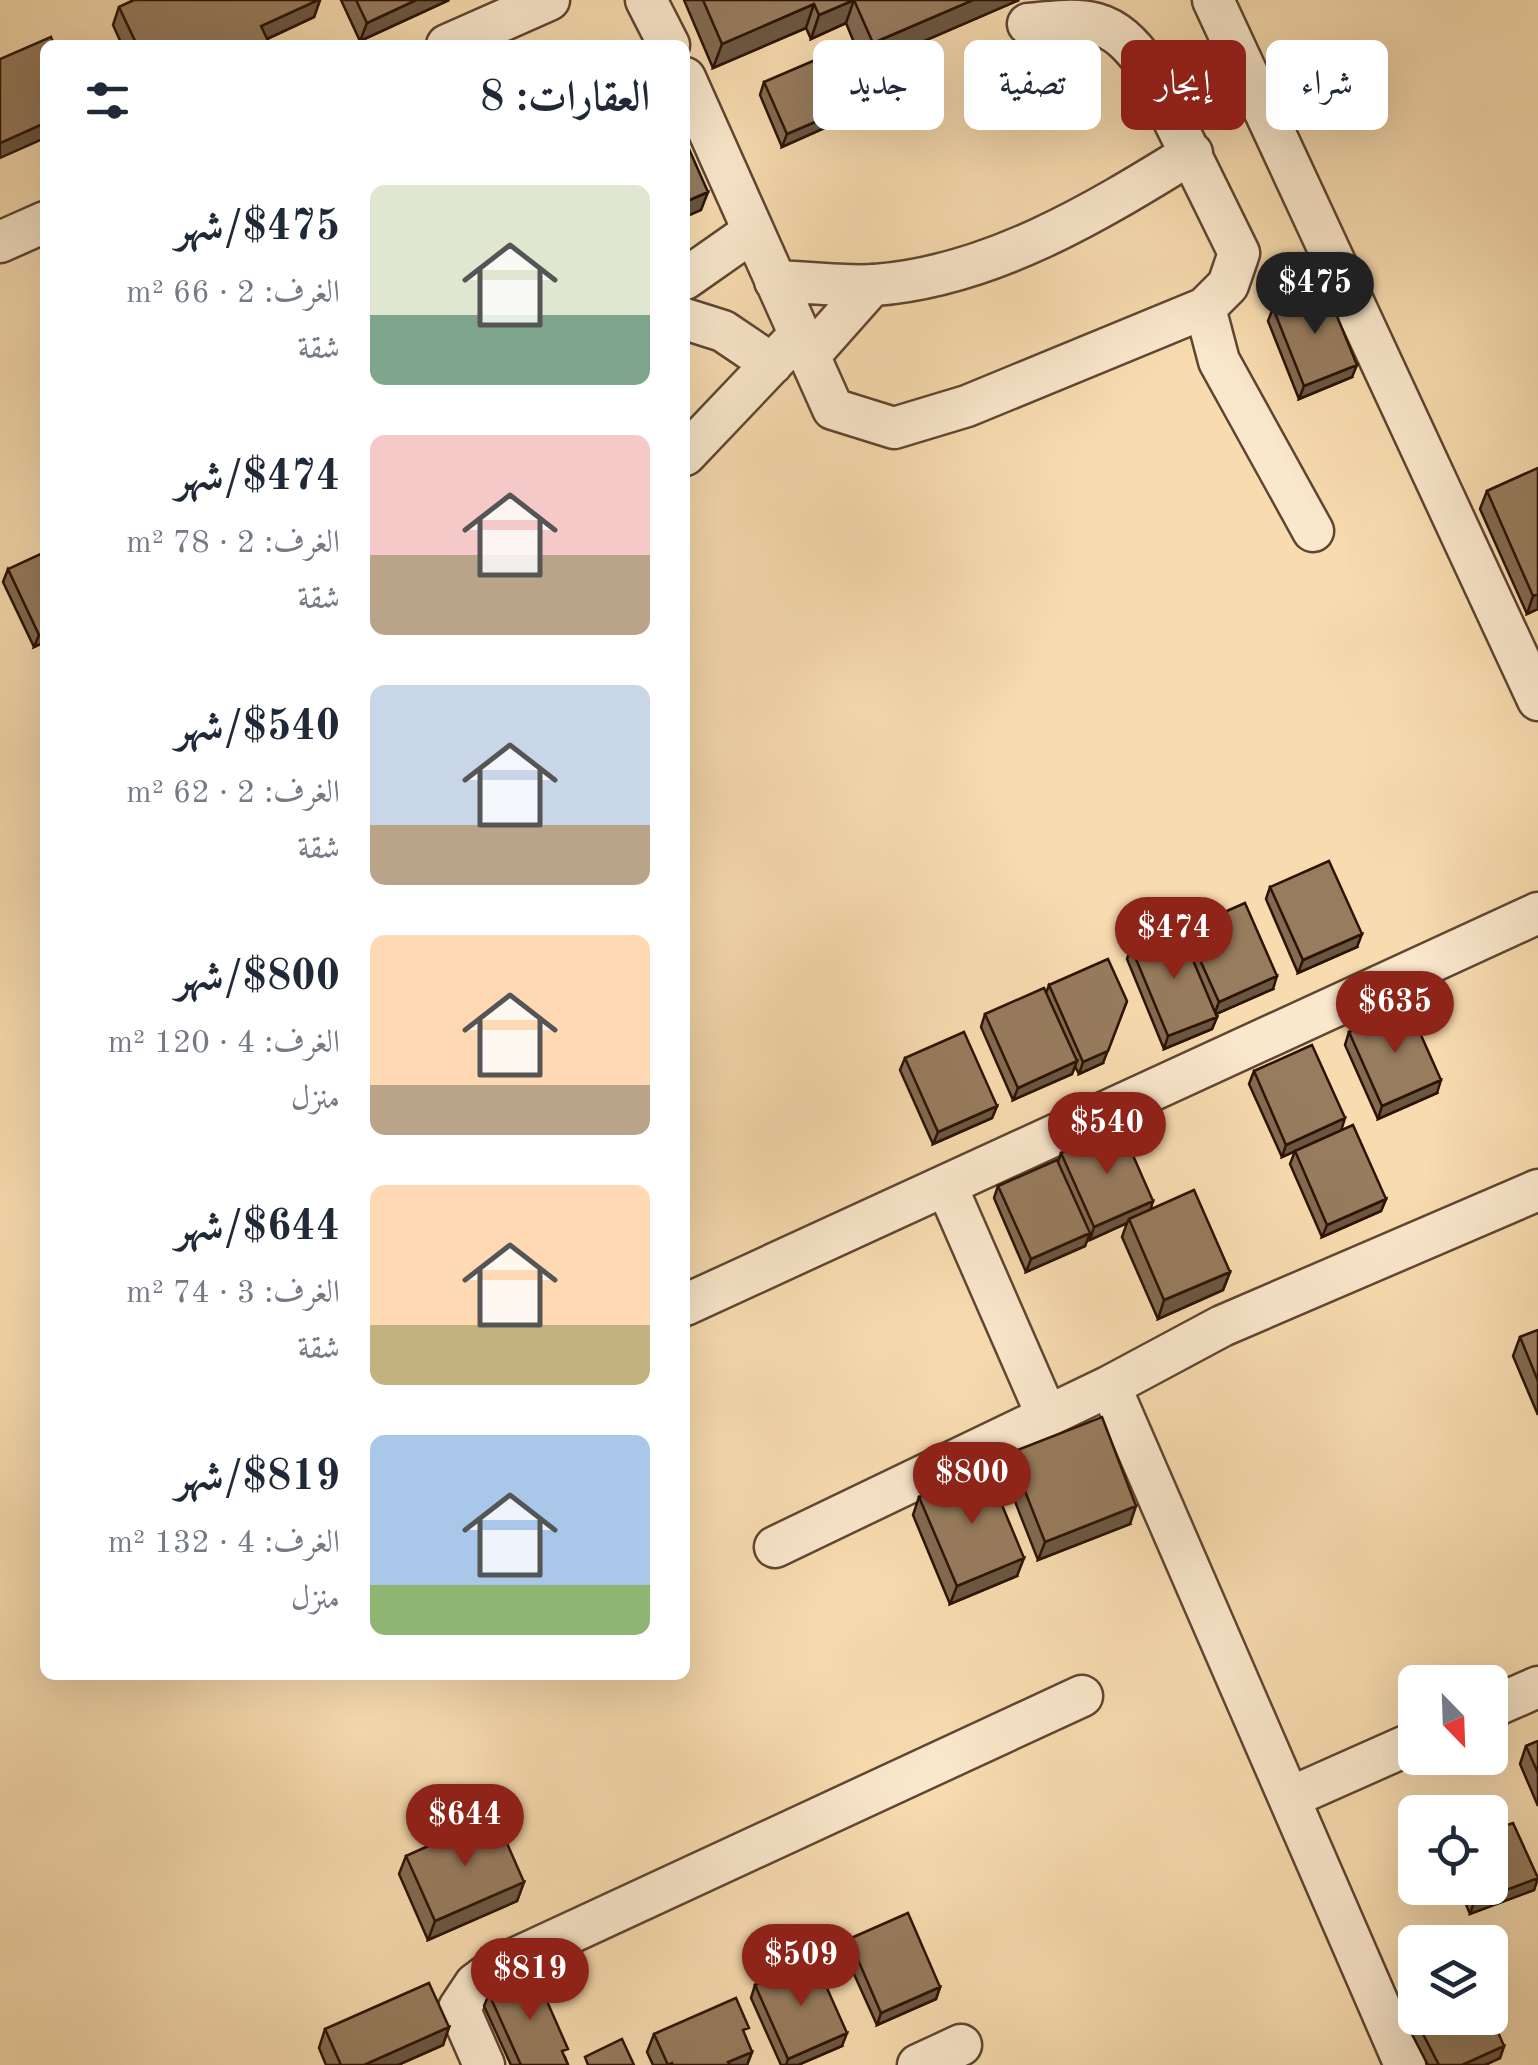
<!DOCTYPE html>
<html lang="ar">
<head>
<meta charset="utf-8">
<style>
	body { margin:0; font-family:"Old Standard TT",Amiri,serif; background:#f6f6f7; color:#1f2937; direction:rtl; height:100vh; display:flex; flex-direction:column; font-size:38px; white-space:nowrap }
	* { box-sizing:border-box; margin:0 }
	p { font-size:32px; color:#747a83 }
	.icon { flex:none; width:55px; height:55px; fill:none; stroke:currentColor; stroke-width:2; stroke-linecap:round; stroke-linejoin:round }
	.map { position:relative; flex:1; overflow:hidden; direction:ltr }
	.panel { position:absolute; left:40px; top:40px; width:650px; height:1640px; display:flex; flex-direction:column; background:#fff; border-radius:15px; box-shadow:0 10px 40px #0002; direction:rtl }
	.panel>* { flex:none }
	.banner { position:absolute; left:720px; top:40px; width:668px; height:90px; direction:rtl; display:flex; gap:20px }
	.needle { width:65px; rotate:157deg }
	.tools { position:absolute; left:1398px; top:1665px; display:grid; gap:20px }
	.tools a { display:grid; place-items:center; width:110px; height:110px; border-radius:15px; background:#fff; box-shadow:0 10px 40px #0002; font-size:50px }
	.price { position:absolute; translate:-50% -85px; padding:0 22px; border-radius:35px; background:#8f2418; color:#fff; font-size:32px; line-height:65px; filter:drop-shadow(0 2px 5px #0008) }
	.price::after { content:''; position:absolute; left:50%; top:60px; width:30px; height:22px; margin-left:-15px; background:inherit; clip-path:polygon(0 0,100% 0,50% 100%) }
	.price.selected { background:#222; color:#fff }
	ul { padding:0; list-style:none }
	li { display:flex; align-items:center; gap:30px; height:250px; padding:0 40px }
	li span { display:grid; place-items:center; flex:none; width:280px; height:200px; border-radius:15px; color:#555 }
	li>.icon { margin-inline-start:auto }
	span .icon { width:120px; height:120px; fill:#fffc; stroke-width:1 }
	li b { font-size:42px }
	h2 { display:flex; justify-content:space-between; align-items:center; height:120px; padding:0 40px; font-size:42px }
	.tag { padding:0 35px; border-radius:15px; background:#fff; box-shadow:0 10px 40px #0002; font-size:35px; line-height:90px }
	.tag.selected { background:#8f2418; color:#fff }
	.map>svg:first-child { display:block }
	.lines { fill:none; stroke-linecap:round; stroke-linejoin:round }
	.minor-casing { stroke:#604530; stroke-width:45 }
	.minor { stroke:#fae8cc; stroke-width:40 }
	.wall { fill:#826b51; stroke:#2d1306; stroke-width:2.5 }
	.shaded-wall { fill:#6a5742; stroke:#2d1306; stroke-width:2.5 }
	.building { fill:#977c5e; stroke:#2d1306; stroke-width:2.5 }
</style>
</head>
<body>
<div class="map">
<svg width="1538" height="2065" viewBox="0 0 1538 2065">
	<rect width="100%" height="100%" fill="#f8dcb0"/>
	<filter id="stains"><feTurbulence type="fractalNoise" baseFrequency=".002" numOctaves="4"/><feColorMatrix values="0 0 0 0 .2 0 0 0 0 .09 0 0 0 0 .02 0 0 0 .5 -.17"/></filter>
	<radialGradient id="worn" r=".72"><stop offset=".6" stop-color="#630" stop-opacity="0"/><stop offset="1" stop-color="#630" stop-opacity=".3"/></radialGradient>
	<g class="lines">
		<defs>
			<path id="minor" d="M646,0L669,45
				M1213,0L1538,700
				M1028,24C1086,18 1112,15 1148,68L1239,253L1228,285L1205,308L1219,361L1313,531
				M447,45L549,0
				M685,78L833,409L894,428L967,406L1205,308
				M0,242L45,222
				M685,279L752,232
				M775,281C805,282 846,287 875,285C991,276 1095,213 1192,153
				M685,319L723,331L772,364
				M809,356L872,285
				M685,455L799,335
				M946,1185L1047,1416
				M685,1305L1538,913
				M775,1547L1110,1386
				M1490,1708L1538,1687
				M1289,1798L1415,1742
				M484,2065L459,2008L475,1984L499,1966L1082,1696
				M918,2065L961,2045
				M1405,2065L1110,1386L1222,1326L1538,1190"/>
		</defs>
		<use href="#minor" class="minor-casing"/>
		<use href="#minor" class="minor"/>
	</g>
	<path class="wall" d="M134,0H320L314,17L267,39L270,45H122L113,25L119,7Z
		M341,0H449L360,41Z
		M684,0H1019L864,67L846,23L811,39L806,28L713,68Z
		M764,82L838,122L782,147L760,95Z
		M1273,308L1352,377L1299,399L1268,321Z
		M1538,468V609L1527,614L1480,509L1487,491Z
		M8,569L45,642L34,647L3,582Z
		M1270,887L1357,947L1298,973L1266,899Z
		M1186,929L1273,989L1216,1014L1217,1017L1212,1029L1164,1049L1127,959L1131,947L1183,936Z
		M1049,985L1103,1063L1079,1074L1075,1066L1072,1074L1013,1100L981,1027L985,1014L1046,993Z
		M1349,1032L1437,1093L1378,1119L1345,1045Z
		M905,1058L997,1106L992,1118L933,1144L900,1070Z
		M1254,1071L1341,1131L1386,1199L1381,1211L1322,1237L1290,1164L1295,1151L1282,1157L1249,1084Z
		M1061,1153L1153,1201L1150,1209L1230,1272L1223,1290L1158,1319L1122,1237L1127,1223L1090,1240L1088,1237L1085,1246L1026,1272L994,1198L998,1186L1058,1162Z
		M1538,1330V1415L1513,1356L1520,1337Z
		M1010,1453L1130,1524L1038,1560L1003,1471Z
		M919,1497L1017,1576L950,1604L913,1515Z
		M1538,1741V1806L1520,1764L1526,1746Z
		M406,1856L524,1882L517,1901L428,1940L399,1874Z
		M1538,1876L1534,1890L1470,1914L1459,1888H1490Z
		M849,1939L940,1987L936,1999L877,2025L844,1952Z
		M755,1985L842,2046L798,2065H781L751,1998Z
		M489,1994L565,2057L568,2065H511L484,2006Z
		M1408,2005L1504,2046L1500,2058L1485,2065H1428L1403,2017Z
		M449,2027L443,2045L398,2065H326L319,2048L325,2029Z
		M654,2034L745,2037L752,2052L747,2065H653L647,2052Z"/>
	<path class="shaded-wall" d="M318,0H320L314,17L254,45L261,26Z
		M416,0H449L360,41L367,23Z
		M854,0L846,23L811,39L819,15Z
		M973,0H1019L864,67L873,43Z
		M814,4L806,28L713,68L722,44Z
		M843,110L838,122L782,147L787,134Z
		M45,123V138L0,158V143Z
		M708,192L701,210L685,217V202Z
		M1357,365L1352,377L1299,399L1304,386Z
		M1538,594V609L1527,614L1533,596Z
		M45,632V642L34,647L39,635Z
		M1362,934L1357,947L1298,973L1303,960Z
		M1277,976L1273,989L1214,1015L1219,1002Z
		M1127,1001L1103,1063L1079,1074L1083,1062Z
		M1217,1017L1212,1029L1164,1049L1168,1036Z
		M1077,1061L1072,1074L1013,1100L1018,1088Z
		M1441,1080L1437,1093L1378,1119L1382,1106Z
		M997,1106L992,1118L933,1144L938,1132Z
		M1345,1118L1341,1131L1282,1157L1286,1145Z
		M1386,1199L1381,1211L1322,1237L1327,1225Z
		M1153,1201L1149,1214L1129,1219L1127,1223L1090,1240L1094,1227Z
		M1090,1233L1085,1246L1026,1272L1031,1259Z
		M1230,1272L1223,1290L1158,1319L1164,1300Z
		M1136,1506L1130,1524L1038,1560L1045,1542Z
		M1024,1558L1017,1576L950,1604L957,1586Z
		M1538,1878L1534,1890L1470,1914L1474,1902Z
		M524,1882L517,1901L428,1940L435,1921Z
		M940,1987L936,1999L877,2025L881,2013Z
		M449,2027L443,2045L398,2065H364Z
		M847,2033L842,2046L798,2065H786L788,2059Z
		M1504,2046L1500,2058L1485,2065H1462Z
		M752,2052L747,2065H727L728,2062Z"/>
	<path class="building" d="M134,0H318L261,26L270,45H137L119,7Z
		M356,0H416L367,23Z
		M703,0H854L819,15L814,4L722,44Z
		M854,0H973L873,43Z
		M51,37L54,45H45V123L0,143V59Z
		M820,58L843,110L787,134L764,82Z
		M685,140L708,192L685,202Z
		M1325,287L1357,365L1304,386L1273,308Z
		M1538,468V594L1533,596L1487,491Z
		M45,552V632L39,635L8,569Z
		M1329,861L1362,934L1303,960L1270,887Z
		M1245,903L1277,976L1219,1002L1186,929Z
		M1179,927L1217,1017L1168,1036L1131,947Z
		M1108,959L1127,1001L1108,1051L1083,1062L1049,985Z
		M1044,988L1077,1061L1018,1088L985,1014Z
		M1408,1006L1441,1080L1382,1106L1349,1032Z
		M964,1032L997,1106L938,1132L905,1058Z
		M1312,1045L1345,1118L1286,1145L1254,1071Z
		M1353,1125L1386,1199L1327,1225L1295,1151Z
		M1121,1128L1153,1201L1094,1227L1061,1153Z
		M1057,1160L1090,1233L1031,1259L998,1186Z
		M1194,1190L1230,1272L1164,1300L1129,1219Z
		M1538,1330V1381L1520,1337Z
		M1102,1417L1136,1506L1045,1542L1010,1453Z
		M987,1469L1024,1558L957,1586L919,1497Z
		M1538,1741V1773L1526,1746Z
		M495,1816L524,1882L435,1921L406,1856Z
		M1513,1823L1538,1878L1474,1902L1468,1888H1490V1831Z
		M908,1913L940,1987L881,2013L849,1939Z
		M814,1959L847,2033L788,2059L755,1985Z
		M535,1974L568,2049L562,2051L568,2065H521L489,1994Z
		M429,1983L449,2027L364,2065H341L325,2029Z
		M736,1998L749,2028L743,2030L752,2052L728,2062L730,2065H673L672,2063L668,2065L654,2034Z
		M1415,2002V2018H1490V2014L1504,2046L1462,2065H1439L1408,2005Z
		M622,2039L634,2065H588L585,2057Z"/>
	<rect width="100%" height="100%" filter="url(#stains)"/>
	<rect width="100%" height="100%" fill="url(#worn)"/>
</svg>
<div class="tools">
<a><svg class="needle" viewBox="-14 -14 28 28"><path d="M0-13l5 13h-10z" fill="#e53935"/><path d="M0 13l5-13h-10z" fill="#747a83"/></svg></a>
<a><svg class="icon" aria-label="locate" viewBox="0 0 24 24"><circle cx="12" cy="12" r="6"/><path d="M12 2v4M12 18v4M2 12h4M18 12h4"/></svg></a>
<a><svg class="icon" aria-label="layers" viewBox="0 0 24 24"><path d="M12 4l9 5-9 5-9-5zM3 14l9 5 9-5"/></svg></a>
</div>
<b class="price selected" style="left:1315px;top:337px">$475</b>
<b class="price" style="left:1174px;top:982px">$474</b>
<b class="price" style="left:1395px;top:1056px">$635</b>
<b class="price" style="left:1107px;top:1177px">$540</b>
<b class="price" style="left:972px;top:1527px">$800</b>
<b class="price" style="left:465px;top:1869px">$644</b>
<b class="price" style="left:801px;top:2009px">$509</b>
<b class="price" style="left:530px;top:2023px">$819</b>
<div class="banner">
<a class="tag">شراء</a>
<a class="tag selected">إيجار</a>
<a class="tag">تصفية</a>
<a class="tag">جديد</a>
</div>
<section class="panel">
<h2>العقارات: 8<svg class="icon" aria-label="filters" viewBox="0 0 24 24"><path d="M4 7h16M4 17h16"/><circle cx="9" cy="7" r="2"/><circle cx="15" cy="17" r="2"/></svg></h2>
<ul>
<li><span style="background:linear-gradient(#dfe7d0 65%,#7fa58c 0)"><svg class="icon" aria-label="home" viewBox="0 0 24 24"><path d="M3 11l9-7 9 7M6 9v11h12V9"/></svg></span><div><b>$475/شهر</b><p>الغرف: 2 · 66 m²</p><p>شقة</p></div></li>
<li><span style="background:linear-gradient(#f6c9c9 60%,#b9a48a 0)"><svg class="icon" aria-label="home" viewBox="0 0 24 24"><path d="M3 11l9-7 9 7M6 9v11h12V9"/></svg></span><div><b>$474/شهر</b><p>الغرف: 2 · 78 m²</p><p>شقة</p></div></li>
<li><span style="background:linear-gradient(#c9d6e8 70%,#b9a48a 0)"><svg class="icon" aria-label="home" viewBox="0 0 24 24"><path d="M3 11l9-7 9 7M6 9v11h12V9"/></svg></span><div><b>$540/شهر</b><p>الغرف: 2 · 62 m²</p><p>شقة</p></div></li>
<li><span style="background:linear-gradient(#ffd9b3 75%,#b9a48a 0)"><svg class="icon" aria-label="home" viewBox="0 0 24 24"><path d="M3 11l9-7 9 7M6 9v11h12V9"/></svg></span><div><b>$800/شهر</b><p>الغرف: 4 · 120 m²</p><p>منزل</p></div></li>
<li><span style="background:linear-gradient(#ffd9b3 70%,#c2b280 0)"><svg class="icon" aria-label="home" viewBox="0 0 24 24"><path d="M3 11l9-7 9 7M6 9v11h12V9"/></svg></span><div><b>$644/شهر</b><p>الغرف: 3 · 74 m²</p><p>شقة</p></div></li>
<li><span style="background:linear-gradient(#a9c7e8 75%,#8fb573 0)"><svg class="icon" aria-label="home" viewBox="0 0 24 24"><path d="M3 11l9-7 9 7M6 9v11h12V9"/></svg></span><div><b>$819/شهر</b><p>الغرف: 4 · 132 m²</p><p>منزل</p></div></li>
</ul>
</section>
</div>
</body>
</html>
